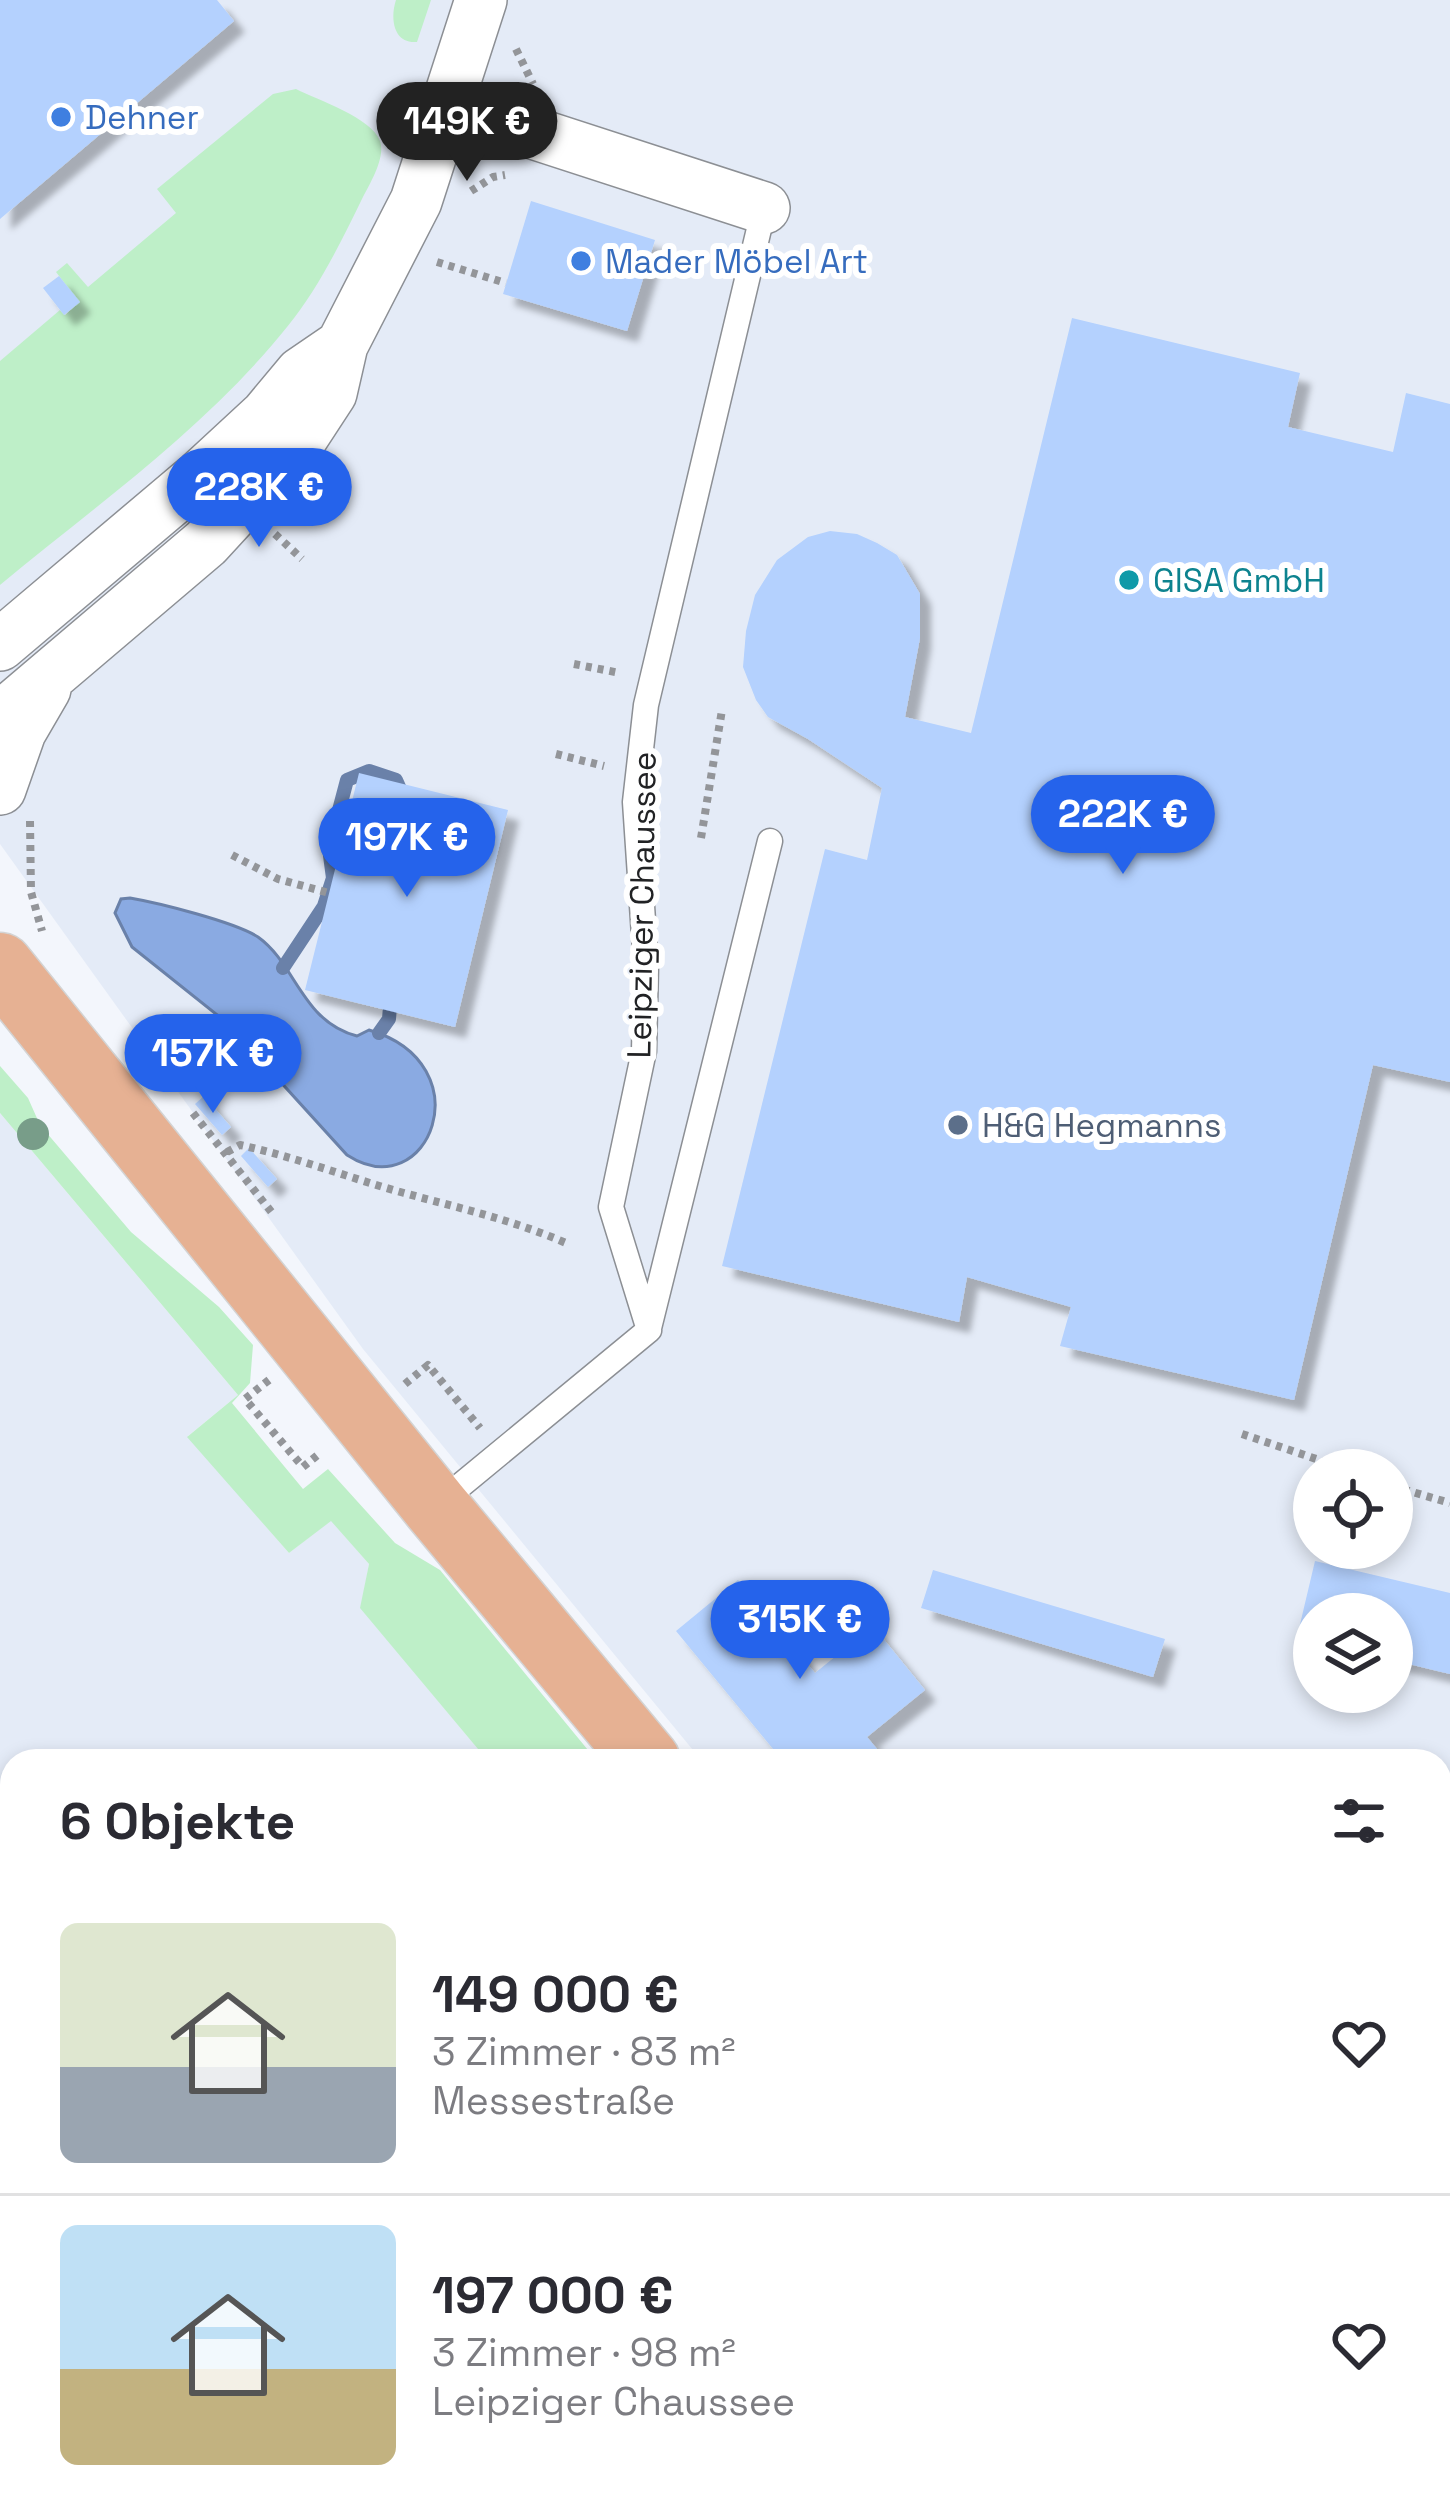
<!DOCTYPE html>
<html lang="de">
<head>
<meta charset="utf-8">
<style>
	body { margin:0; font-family:"Space Grotesk",sans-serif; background:#f7f7f7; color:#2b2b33; height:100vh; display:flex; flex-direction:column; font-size:45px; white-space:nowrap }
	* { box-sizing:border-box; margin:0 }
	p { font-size:39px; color:#7c7c81 }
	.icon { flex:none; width:66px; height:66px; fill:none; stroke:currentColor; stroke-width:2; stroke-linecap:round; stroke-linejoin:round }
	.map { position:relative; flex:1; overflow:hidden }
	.sheet { position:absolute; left:0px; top:1749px; width:1452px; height:771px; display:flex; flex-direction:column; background:#fff; border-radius:36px 36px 0 0; box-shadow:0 6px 18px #0003 }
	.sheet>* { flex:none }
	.controls { position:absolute; left:1293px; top:1449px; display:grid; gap:24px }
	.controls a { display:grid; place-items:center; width:120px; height:120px; border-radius:50%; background:#fff; box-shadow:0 6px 18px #0003; font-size:60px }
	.price { position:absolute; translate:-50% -102px; padding:0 27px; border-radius:42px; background:#2563eb; color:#fff; font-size:39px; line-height:78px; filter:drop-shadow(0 3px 6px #0008) }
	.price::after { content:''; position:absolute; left:50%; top:72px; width:36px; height:27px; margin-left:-18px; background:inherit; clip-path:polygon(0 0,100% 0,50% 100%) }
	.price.current { background:#222; color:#fff }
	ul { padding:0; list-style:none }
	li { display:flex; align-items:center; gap:36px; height:300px; padding:0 60px }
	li+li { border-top:3px solid #e1e1e2 }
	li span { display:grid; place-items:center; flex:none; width:336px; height:240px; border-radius:18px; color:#555 }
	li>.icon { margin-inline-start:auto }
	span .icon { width:144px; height:144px; fill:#fffc; stroke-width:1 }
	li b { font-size:51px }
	h2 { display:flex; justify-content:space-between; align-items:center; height:144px; padding:0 60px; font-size:51px }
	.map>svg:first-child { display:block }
	.built { fill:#e4ebf7; fill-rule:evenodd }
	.green { fill:#beefc8 }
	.water { fill:#8aaae2; stroke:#6a81a9; stroke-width:3 }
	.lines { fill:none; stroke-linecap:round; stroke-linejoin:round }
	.stream { stroke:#6a81a9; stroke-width:14 }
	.building { fill:#b4d1fe; filter:url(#shadow) }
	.lane-casing { stroke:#8c8f94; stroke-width:27 }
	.street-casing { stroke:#8c8f94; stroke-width:54 }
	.primary-casing { stroke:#d3d3d3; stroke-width:69 }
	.path { stroke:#939599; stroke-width:8; stroke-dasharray:6 6; stroke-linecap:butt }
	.lane { stroke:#fff; stroke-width:24 }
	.street { stroke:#fff; stroke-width:51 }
	.primary { stroke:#e6b193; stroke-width:66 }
	.tree { fill:#789d89 }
	.shop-dot { fill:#3f7fe0; stroke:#fff; stroke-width:4.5 }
	.culture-dot { fill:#0f9aa8; stroke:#fff; stroke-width:4.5 }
	.service-dot { fill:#5c6f8a; stroke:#fff; stroke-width:4.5 }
	.labels { text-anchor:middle; stroke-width:12; stroke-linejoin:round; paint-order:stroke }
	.shop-label { font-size:33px; fill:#366cbe; stroke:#fff; text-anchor:start }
	.culture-label { font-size:33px; fill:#0d838f; stroke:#fff; text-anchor:start }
	.street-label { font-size:33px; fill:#212224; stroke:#fff }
	.service-label { font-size:33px; fill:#4e5e75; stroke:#fff; text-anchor:start }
</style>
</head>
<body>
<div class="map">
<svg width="1450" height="2518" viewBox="0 0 1450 2518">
	<defs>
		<filter id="shadow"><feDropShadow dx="11" dy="11" stdDeviation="3" flood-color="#0004"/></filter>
	</defs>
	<rect width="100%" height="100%" fill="#f3f6fc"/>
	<path class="built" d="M0,0H1450V2130L1440,2128V1761H702L363,1349L0,844ZM1314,1470H1392V1548H1314ZM1314,1614H1392V1692H1314Z
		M0,1113L238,1395L188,1436L289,1553L331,1520L369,1564L361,1608L488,1761H12V2390L0,2395Z"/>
	<path class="green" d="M396,0H431L417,42C393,44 390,18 396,0Z
		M296,89C318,100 372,118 380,141C386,158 369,185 361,201C340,244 318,289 287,327C206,428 99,503 0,585V361L60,310L65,315L79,302L56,272L67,263L88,287L176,213L157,189L273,94Z
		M0,1066L28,1098L40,1125L131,1232L219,1307L253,1345L250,1383L232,1403L303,1489L328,1469L395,1543L440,1570L597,1761H488L360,1608L369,1564L331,1521L289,1553L187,1437L238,1395L0,1113Z"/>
	<path class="water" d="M130,898C159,903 235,922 258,937C296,964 302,1022 357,1036L369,1030C485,1064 429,1208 347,1155L226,1022L132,947L115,913L121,899Z"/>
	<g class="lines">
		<path class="stream" d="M283,968L324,906L333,878L329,848L347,780L369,771L396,780L404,798
			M379,1033L389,1019L391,994"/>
	</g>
	<path class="building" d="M0,0H217L234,21L0,219Z
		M531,201L655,240L627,331L503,294Z
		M59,276L80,302L64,315L43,288Z
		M1072,318L1300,373L1288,427L1393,452L1406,393L1450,404V1082L1373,1065L1294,1400L1060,1346L1071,1307L967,1277L959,1322L722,1266L825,849L867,860L882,788L808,739L768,717L756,700L743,667L746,631L755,595L777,560L808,537L830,531L857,534L877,543L897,555L920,594V638L905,717L971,733Z
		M359,773L508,810L455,1027L305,990Z
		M204,1096L231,1127L222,1135L195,1104Z
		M249,1148L277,1179L268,1187L241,1156Z
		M1315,1561L1450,1593V1674L1392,1660V1614H1314V1641L1297,1637Z
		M933,1570L1165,1639L1153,1677L921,1608Z
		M738,1580L815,1673L873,1626L925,1690L867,1737L887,1761H783L676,1631Z
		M1448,1858L1450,1859V2110L1440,2107V1893Z
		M1442,2267L1450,2269V2417L1440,2415Z
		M1440,2491L1450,2493V2518H1411L1413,2508H1440Z"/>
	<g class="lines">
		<defs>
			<path id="lane" d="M649,1328L770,841
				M438,1504L649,1330L611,1207L644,1051L646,965L635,802L646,705L764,208"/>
			<path id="street" d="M447,105L764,208
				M0,645L200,476L266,415L301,373L342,345
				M0,718L206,543L299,442L331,393L342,345L416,201L481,0
				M0,789L20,732L45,689
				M1440,2458L1450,2460"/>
			<path id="primary" d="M0,966L435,1506L647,1761
				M1270,2508L1278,2518"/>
		</defs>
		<use href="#lane" class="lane-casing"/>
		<use href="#street" class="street-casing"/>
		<use href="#primary" class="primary-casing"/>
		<path class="path" d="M516,49L533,84
			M471,191L493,177L505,175
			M437,262L506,283
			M275,534L302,559
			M574,664L620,673
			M556,754L604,766
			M30,821L31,892L42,931
			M701,838L722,710
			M232,855L278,879L329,893
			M193,1113L273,1214
			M227,1152L240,1145C296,1157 349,1178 404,1193C459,1208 513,1220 566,1243
			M269,1380L245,1399L303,1467L319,1454
			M405,1384L428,1365L480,1428
			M1242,1434L1349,1470
			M1392,1486L1450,1503"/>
		<use href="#lane" class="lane"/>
		<use href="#street" class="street"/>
		<use href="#primary" class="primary"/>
	</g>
	<circle class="tree" cx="33" cy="1134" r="16"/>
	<g class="shop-dot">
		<circle cx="61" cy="117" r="12"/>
		<circle cx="581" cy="261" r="12"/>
	</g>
	<circle class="culture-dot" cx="1129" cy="580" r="12"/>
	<circle class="service-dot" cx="958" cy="1125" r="12"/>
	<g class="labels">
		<g class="shop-label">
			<text x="85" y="129">Dehner</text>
			<text x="605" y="273">Mader Möbel Art</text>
		</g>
		<g class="culture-label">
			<text x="1153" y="592">GISA GmbH</text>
		</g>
		<g class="street-label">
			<text transform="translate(641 905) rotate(-89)" y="12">Leipziger Chaussee</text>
		</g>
		<g class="service-label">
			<text x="982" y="1137">H&amp;G Hegmanns</text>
		</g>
	</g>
</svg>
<div class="controls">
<a><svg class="icon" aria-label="locate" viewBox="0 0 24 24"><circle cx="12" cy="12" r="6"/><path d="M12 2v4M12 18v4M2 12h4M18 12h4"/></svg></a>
<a><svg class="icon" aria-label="layers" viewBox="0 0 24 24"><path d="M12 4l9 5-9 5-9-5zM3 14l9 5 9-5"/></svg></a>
</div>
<b class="price current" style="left:467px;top:184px">149K €</b>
<b class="price" style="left:259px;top:550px">228K €</b>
<b class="price" style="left:1123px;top:877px">222K €</b>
<b class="price" style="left:407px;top:900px">197K €</b>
<b class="price" style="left:213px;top:1116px">157K €</b>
<b class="price" style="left:800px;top:1682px">315K €</b>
<section class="sheet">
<h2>6 Objekte<svg class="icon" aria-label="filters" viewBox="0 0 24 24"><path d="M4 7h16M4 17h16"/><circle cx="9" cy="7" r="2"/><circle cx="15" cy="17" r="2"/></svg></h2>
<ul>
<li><span style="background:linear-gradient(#dfe7d0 60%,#9aa5b1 0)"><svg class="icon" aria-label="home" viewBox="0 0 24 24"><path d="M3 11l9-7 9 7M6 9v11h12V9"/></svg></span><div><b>149 000 €</b><p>3 Zimmer · 83 m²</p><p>Messestraße</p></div><svg class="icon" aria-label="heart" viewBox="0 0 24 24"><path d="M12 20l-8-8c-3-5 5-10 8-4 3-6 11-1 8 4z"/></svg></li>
<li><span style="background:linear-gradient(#bfe0f5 60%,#c2b280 0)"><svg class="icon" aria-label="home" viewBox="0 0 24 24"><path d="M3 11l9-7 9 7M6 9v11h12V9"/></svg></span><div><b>197 000 €</b><p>3 Zimmer · 98 m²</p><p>Leipziger Chaussee</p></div><svg class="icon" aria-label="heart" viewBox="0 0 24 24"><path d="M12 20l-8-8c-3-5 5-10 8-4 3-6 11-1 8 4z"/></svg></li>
</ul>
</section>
</div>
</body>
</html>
